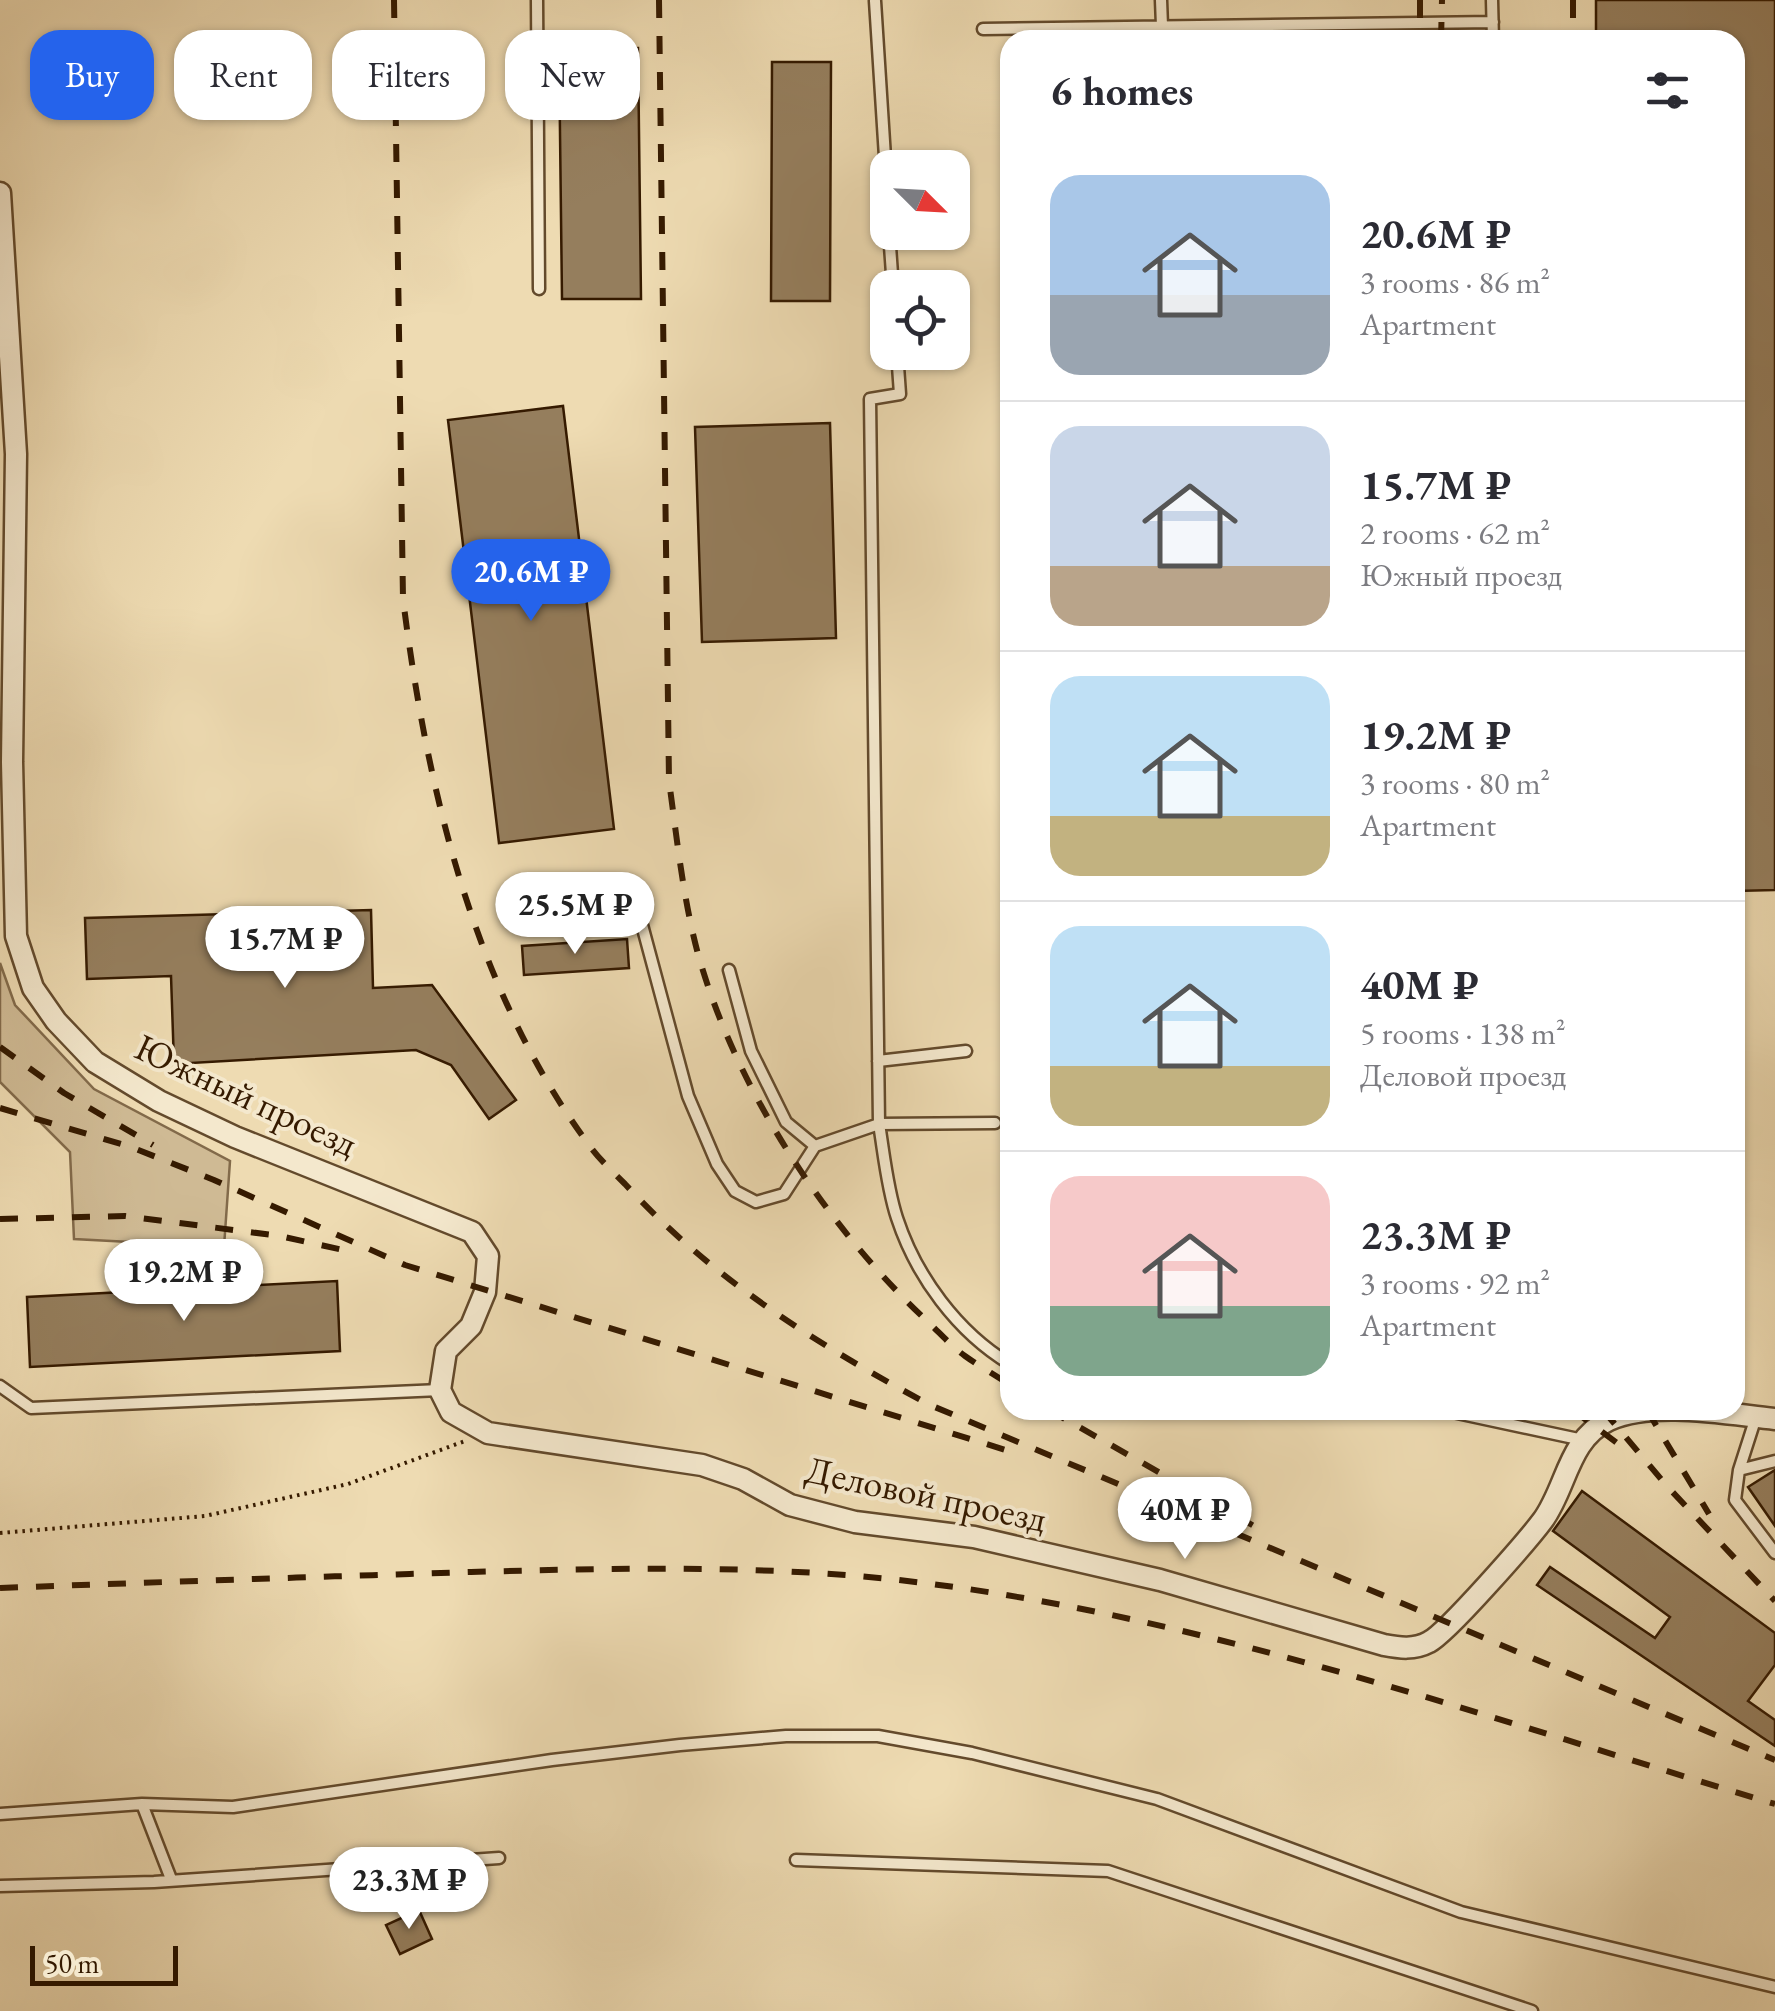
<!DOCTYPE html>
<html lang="en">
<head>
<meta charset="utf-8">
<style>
	body { margin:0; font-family:"EB Garamond",serif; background:#f2f2f3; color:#2b2b33; height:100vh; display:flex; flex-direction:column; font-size:38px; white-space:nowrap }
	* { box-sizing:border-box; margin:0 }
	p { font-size:32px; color:#7c7c81 }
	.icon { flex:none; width:55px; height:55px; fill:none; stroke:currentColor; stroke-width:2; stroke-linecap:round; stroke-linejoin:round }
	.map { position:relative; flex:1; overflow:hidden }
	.drawer { position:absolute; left:1000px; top:30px; width:745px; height:1390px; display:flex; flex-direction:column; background:#fff; border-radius:30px; box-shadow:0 2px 8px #0004 }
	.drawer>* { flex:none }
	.hud { position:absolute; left:30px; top:30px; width:820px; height:90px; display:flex; gap:20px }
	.needle { width:65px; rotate:114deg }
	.tools { position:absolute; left:870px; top:150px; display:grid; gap:20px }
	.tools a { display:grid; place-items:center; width:100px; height:100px; border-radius:20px; background:#fff; box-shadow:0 2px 8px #0004; font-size:50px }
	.scale { position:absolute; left:30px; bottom:25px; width:148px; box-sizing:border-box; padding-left:10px; border:5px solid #351a00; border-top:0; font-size:28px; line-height:35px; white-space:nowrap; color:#351a00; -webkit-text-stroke:8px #f4e8cd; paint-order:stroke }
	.price { position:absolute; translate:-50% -85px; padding:0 22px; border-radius:35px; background:#fff; color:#222; font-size:32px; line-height:65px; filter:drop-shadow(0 2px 5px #0008) }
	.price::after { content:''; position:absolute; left:50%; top:60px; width:30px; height:22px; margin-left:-15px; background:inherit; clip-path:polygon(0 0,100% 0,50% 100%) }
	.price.active { background:#2563eb; color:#fff }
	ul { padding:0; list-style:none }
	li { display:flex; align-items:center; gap:30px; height:250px; padding:0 50px }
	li+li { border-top:2px solid #e1e1e2 }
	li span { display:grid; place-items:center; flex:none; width:280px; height:200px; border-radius:30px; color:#555 }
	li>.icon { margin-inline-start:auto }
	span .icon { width:120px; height:120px; fill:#fffc; stroke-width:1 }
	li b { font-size:42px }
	h2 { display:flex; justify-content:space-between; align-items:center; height:120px; padding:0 50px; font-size:42px }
	.pill { padding:0 35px; border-radius:30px; background:#fff; box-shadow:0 2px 8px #0004; font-size:35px; line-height:90px }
	.pill.active { background:#2563eb; color:#fff }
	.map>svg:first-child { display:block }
	.green { fill:#cfba94; stroke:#826a4a; stroke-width:2.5 }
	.building { fill:#957e5d; stroke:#351a00; stroke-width:2.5 }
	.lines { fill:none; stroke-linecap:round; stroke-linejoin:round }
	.service-casing { stroke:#634a2c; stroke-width:15 }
	.minor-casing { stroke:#634a2c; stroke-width:25 }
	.path { stroke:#351a00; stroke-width:4; stroke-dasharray:2.5 5; stroke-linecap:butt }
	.service { stroke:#f4e8cd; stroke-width:10 }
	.minor { stroke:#f4e8cd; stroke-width:20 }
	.rail { stroke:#351a00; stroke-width:6; stroke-dasharray:18 18; stroke-linecap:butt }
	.labels { text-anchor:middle; stroke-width:8; stroke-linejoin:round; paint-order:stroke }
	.street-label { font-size:38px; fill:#351a00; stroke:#f4e8cd }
</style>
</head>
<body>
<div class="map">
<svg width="1775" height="2011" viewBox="0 0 1775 2011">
	<rect width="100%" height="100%" fill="#eedbb2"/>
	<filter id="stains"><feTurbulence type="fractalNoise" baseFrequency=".002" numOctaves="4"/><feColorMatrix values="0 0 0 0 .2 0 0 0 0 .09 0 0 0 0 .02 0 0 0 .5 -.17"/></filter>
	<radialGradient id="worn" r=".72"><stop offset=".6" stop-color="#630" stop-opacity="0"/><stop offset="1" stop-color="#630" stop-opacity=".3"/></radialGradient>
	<path class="green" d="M0,963L15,1005L94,1089L230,1161L224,1247L74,1239L70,1152L0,1082Z"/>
	<path class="building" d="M1596,0H1775V890L1735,891V40H1596Z
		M638,48L641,299H562L559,49Z
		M772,62H831L830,301H771Z
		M563,406L614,829L499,843L448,420Z
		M830,423L836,638L702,642L695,427Z
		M371,910L373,988L432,985L516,1100L489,1119L451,1065L416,1050L174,1064L171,976L87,979L85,918Z
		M627,939L629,968L524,975L522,946Z
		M337,1281L340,1351L30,1367L27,1297Z
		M1775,1470V1526L1748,1487Z
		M1582,1491L1775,1633V1665L1748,1701L1775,1720V1746L1537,1585L1550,1567L1655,1638L1670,1617L1553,1531Z
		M419,1910L432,1939L400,1954L386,1925Z"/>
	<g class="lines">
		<defs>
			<path id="service" d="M537,0L539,289
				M1161,0L1162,26
				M1492,0L1493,40
				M875,1L888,204
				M983,29L1493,22
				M889,232L893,288
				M897,352L900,394L870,399L879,1124C884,1154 887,1188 897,1218C916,1276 957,1332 1010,1364
				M631,884L688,1096L717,1164L735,1191L756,1202L784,1194L815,1146L879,1124L995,1123
				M729,970L751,1051L786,1122L815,1146
				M878,1061L966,1051
				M0,1386L31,1408L440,1390
				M1443,1410L1583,1440
				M1756,1417L1739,1470L1735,1500L1775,1553
				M1739,1470L1775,1461
				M0,1814L142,1804
				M796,1860L1108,1871L1532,2011
				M171,1879L142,1804L233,1807L552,1760L680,1745L786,1736H878L972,1753L1157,1799L1461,1912L1775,1987
				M0,1886L154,1882L499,1858"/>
			<path id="minor" d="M0,193L16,454L12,762L16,936L33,988L56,1021L95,1062L159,1101L235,1137L472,1232L488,1256L485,1292L471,1326L446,1351L440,1390L451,1412L488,1433L702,1465L743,1479L790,1505L855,1522L974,1537L1160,1580L1384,1645C1400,1648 1414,1650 1429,1642C1447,1633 1528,1540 1543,1520C1567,1487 1568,1439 1609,1420C1654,1400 1726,1414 1775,1419"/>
		</defs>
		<use href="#service" class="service-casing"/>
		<use href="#minor" class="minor-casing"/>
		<path class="path" d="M0,1533L205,1516L348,1484L465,1441"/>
		<use href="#service" class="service"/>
		<use href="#minor" class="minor"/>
		<path class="rail" d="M394,0L403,599C427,789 473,988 589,1145C599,1159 613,1172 625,1184C712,1279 818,1345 930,1405L1775,1760
			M659,0L669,781C677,839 683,898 698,954C736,1089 825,1225 926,1320C939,1332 951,1346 965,1356C979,1366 995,1375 1010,1385
			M1420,0V40
			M1573,0V40
			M1441,40L1442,0
			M0,1047L64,1093L153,1145
			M0,1108L131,1147L214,1180L405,1265L1009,1451
			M0,1219L125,1216L280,1236L352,1252
			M1049,1410L1254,1526
			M1573,1410L1617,1443
			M1603,1410L1666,1485L1775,1601
			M1647,1410L1709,1514
			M0,1588C157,1582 314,1577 471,1572C623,1568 774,1564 924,1583C1212,1619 1497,1721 1775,1804"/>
	</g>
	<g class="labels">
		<g class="street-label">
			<text transform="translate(246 1095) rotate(25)" y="13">Южный проезд</text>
			<text transform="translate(926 1494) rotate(12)" y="13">Деловой проезд</text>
		</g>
	</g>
	<rect width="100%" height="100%" filter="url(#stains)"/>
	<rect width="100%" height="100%" fill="url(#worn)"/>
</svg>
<div class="tools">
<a><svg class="needle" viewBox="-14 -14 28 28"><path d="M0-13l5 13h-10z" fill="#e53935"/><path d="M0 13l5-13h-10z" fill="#7c7c81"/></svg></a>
<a><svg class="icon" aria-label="locate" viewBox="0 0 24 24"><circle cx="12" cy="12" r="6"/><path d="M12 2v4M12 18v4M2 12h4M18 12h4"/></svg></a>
</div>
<div class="scale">50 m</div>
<b class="price active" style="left:531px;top:624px">20.6M ₽</b>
<b class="price" style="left:575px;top:957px">25.5M ₽</b>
<b class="price" style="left:285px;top:991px">15.7M ₽</b>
<b class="price" style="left:184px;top:1324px">19.2M ₽</b>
<b class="price" style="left:1185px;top:1562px">40M ₽</b>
<b class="price" style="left:409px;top:1932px">23.3M ₽</b>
<div class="hud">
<a class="pill active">Buy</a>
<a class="pill">Rent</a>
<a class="pill">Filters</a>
<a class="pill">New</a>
</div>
<section class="drawer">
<h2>6 homes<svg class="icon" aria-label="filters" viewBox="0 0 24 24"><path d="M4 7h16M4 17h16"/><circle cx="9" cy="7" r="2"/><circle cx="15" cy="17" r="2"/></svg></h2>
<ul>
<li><span style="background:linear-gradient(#a9c7e8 60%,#9aa5b1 0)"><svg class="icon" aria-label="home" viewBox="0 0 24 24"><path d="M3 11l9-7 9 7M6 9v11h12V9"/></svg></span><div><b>20.6M ₽</b><p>3 rooms · 86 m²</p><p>Apartment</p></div></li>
<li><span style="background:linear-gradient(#c9d6e8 70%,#b9a48a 0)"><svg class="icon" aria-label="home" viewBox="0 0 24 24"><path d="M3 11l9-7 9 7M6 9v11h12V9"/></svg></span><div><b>15.7M ₽</b><p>2 rooms · 62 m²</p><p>Южный проезд</p></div></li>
<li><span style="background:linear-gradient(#bfe0f5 70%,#c2b280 0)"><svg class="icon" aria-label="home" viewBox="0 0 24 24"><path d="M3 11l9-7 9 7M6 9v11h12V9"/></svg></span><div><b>19.2M ₽</b><p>3 rooms · 80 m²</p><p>Apartment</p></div></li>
<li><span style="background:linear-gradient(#bfe0f5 70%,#c2b280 0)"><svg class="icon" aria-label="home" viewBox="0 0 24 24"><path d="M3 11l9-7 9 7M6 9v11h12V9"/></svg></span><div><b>40M ₽</b><p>5 rooms · 138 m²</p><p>Деловой проезд</p></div></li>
<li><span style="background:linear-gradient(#f6c9c9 65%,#7fa58c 0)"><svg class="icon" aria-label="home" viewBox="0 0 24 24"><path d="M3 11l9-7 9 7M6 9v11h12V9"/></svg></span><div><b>23.3M ₽</b><p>3 rooms · 92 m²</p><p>Apartment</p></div></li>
</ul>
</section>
</div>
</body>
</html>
